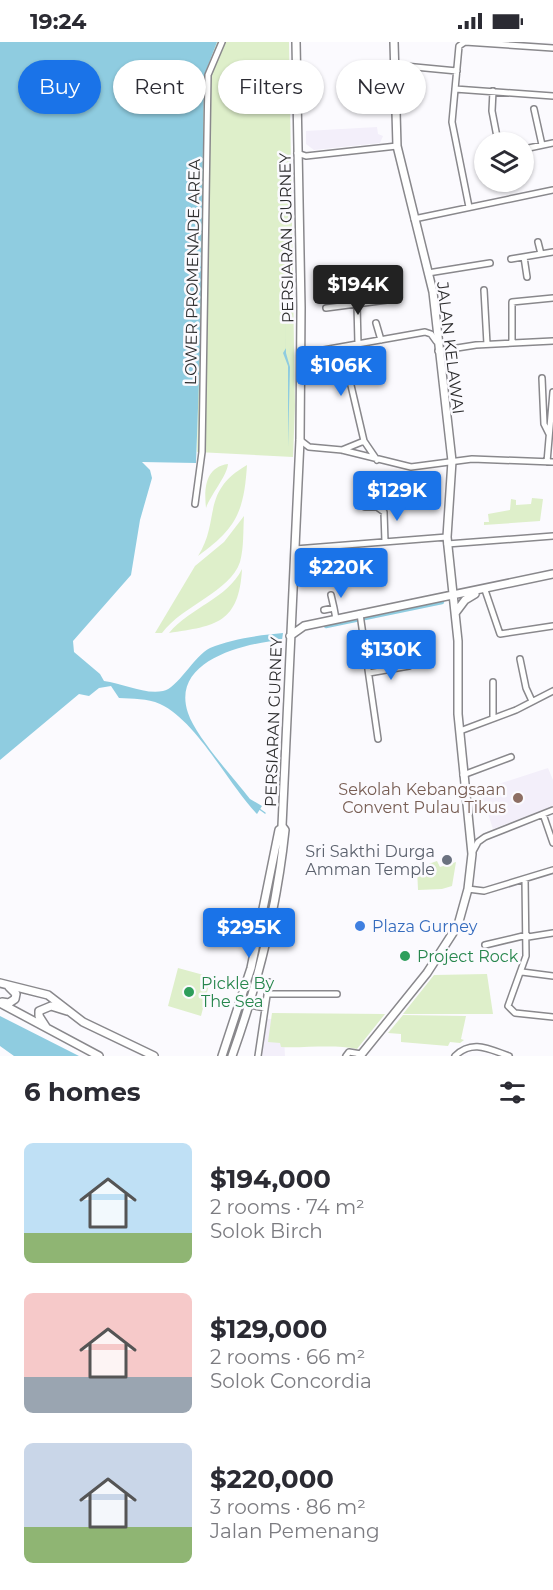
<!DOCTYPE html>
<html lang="en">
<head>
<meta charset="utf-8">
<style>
	body { margin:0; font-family:Montserrat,sans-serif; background:#f7f7f7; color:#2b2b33; height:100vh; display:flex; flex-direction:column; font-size:22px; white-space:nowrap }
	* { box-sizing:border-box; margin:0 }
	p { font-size:20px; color:#7c7c81 }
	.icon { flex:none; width:33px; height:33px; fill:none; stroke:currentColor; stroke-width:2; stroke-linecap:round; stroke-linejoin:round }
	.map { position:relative; height:1014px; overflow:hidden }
	.panel { display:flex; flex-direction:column; background:#fff; flex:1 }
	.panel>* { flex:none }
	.guide { position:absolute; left:18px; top:18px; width:518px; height:54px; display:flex; gap:12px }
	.tools { position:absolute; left:474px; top:90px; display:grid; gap:12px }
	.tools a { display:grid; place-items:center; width:60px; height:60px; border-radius:50%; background:#fff; box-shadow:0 2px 4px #0004; font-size:30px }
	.price { position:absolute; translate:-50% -51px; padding:0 14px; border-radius:6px; background:#1a73e8; color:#fff; font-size:20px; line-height:39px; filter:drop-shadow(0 2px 3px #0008) }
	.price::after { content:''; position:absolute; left:50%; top:36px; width:18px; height:14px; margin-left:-9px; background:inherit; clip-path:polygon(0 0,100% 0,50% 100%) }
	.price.current { background:#222; color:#fff }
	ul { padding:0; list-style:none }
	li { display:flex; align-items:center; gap:18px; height:150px; padding:0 24px }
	li span { display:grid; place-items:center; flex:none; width:168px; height:120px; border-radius:9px; color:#555 }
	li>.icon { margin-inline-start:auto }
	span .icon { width:72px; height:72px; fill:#fffc; stroke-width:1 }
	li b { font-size:26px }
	h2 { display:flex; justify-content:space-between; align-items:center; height:72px; padding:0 24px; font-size:26px }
	.tag { padding:0 21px; border-radius:27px; background:#fff; box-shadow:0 2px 4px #0004; font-size:21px; line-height:54px }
	.tag.current { background:#1a73e8; color:#fff }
	.status { display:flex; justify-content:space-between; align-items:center; height:42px; padding:0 30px; background:#fff; direction:ltr }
	.status svg { height:16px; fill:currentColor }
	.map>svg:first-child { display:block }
	.built { fill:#f3effa }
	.green { fill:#deefca }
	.water { fill:#8fcce0 }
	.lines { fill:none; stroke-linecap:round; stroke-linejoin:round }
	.stream { stroke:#8fcce0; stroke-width:1.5 }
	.canal { stroke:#8fcce0; stroke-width:4.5 }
	.minor-casing { stroke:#89888c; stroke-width:8 }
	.major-casing { stroke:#89888c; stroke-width:10 }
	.minor { stroke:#fff; stroke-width:5 }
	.major { stroke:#fff; stroke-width:7 }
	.education-dot { fill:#8d6e63; stroke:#fbfafe; stroke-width:2 }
	.worship-dot { fill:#6b7280; stroke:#fbfafe; stroke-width:2 }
	.shop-dot { fill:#3f7fe0; stroke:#fbfafe; stroke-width:2 }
	.leisure-dot { fill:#2e9e5b; stroke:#fbfafe; stroke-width:2 }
	.labels { text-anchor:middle; stroke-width:5; stroke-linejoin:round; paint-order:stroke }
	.street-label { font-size:16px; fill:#2d2d2e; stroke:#fbfafe }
	.education-label { font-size:16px; fill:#785e54; stroke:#fbfafe; text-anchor:end }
	.worship-label { font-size:16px; fill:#5b616d; stroke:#fbfafe; text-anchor:end }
	.shop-label { font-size:16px; fill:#366cbe; stroke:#fbfafe; text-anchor:start }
	.leisure-label { font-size:16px; fill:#27864d; stroke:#fbfafe; text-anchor:start }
</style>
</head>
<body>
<div class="status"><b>19:24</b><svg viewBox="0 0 49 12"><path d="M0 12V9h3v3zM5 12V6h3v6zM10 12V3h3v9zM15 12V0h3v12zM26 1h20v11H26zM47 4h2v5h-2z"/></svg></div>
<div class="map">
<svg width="553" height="1014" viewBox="0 0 553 1014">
	<rect width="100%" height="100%" fill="#fbfafe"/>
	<path class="built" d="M377,85L378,92L383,94L380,101L314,108L306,102V89Z
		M548,726L553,738V764L493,787L480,748Z
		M263,977H283L285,1014H260Z"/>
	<path class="green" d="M217,0H289L295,364L293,415L197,410L204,34Z
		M228,422C227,434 211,452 206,466C204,447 205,425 228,422Z
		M247,423C244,469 237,486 198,514C221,478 200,450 247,423Z
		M532,456L543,457L540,479L484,483V480H489L488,472L510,468L511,457L516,458V463L531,462Z
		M244,474C243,489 244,506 240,520C230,550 183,563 162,591H155L195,524L224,500Z
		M242,527C239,581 216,584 169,591C191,565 227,557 242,527Z
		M437,819L440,825L456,820L452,844L442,847L418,848L417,826Z
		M178,926L211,935L201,974L168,964Z
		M487,932L493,972H403L434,933Z
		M272,971L385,972L357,1007C335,1002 306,1006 281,1005L280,1001L268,1000Z
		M403,973L466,974L461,997L464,998L460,1001L450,1000L448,1004L401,1000V992L388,991Z"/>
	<path class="water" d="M0,0H217L204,34L200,311L196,421L142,420L150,428L152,436L140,478L131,533L73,599L74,610L100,632L104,639C122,641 145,653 163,649C177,647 194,614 210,606C231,597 260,593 283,591L282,598C246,601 170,618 188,671C196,695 233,735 250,757L262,764L257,772C228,742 197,679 160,662C147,656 133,657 119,656L111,644L99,646L89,654L79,652L0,718Z
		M285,117L286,311L290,325L288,405V324L283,311L286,306Z
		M0,974L79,1014H14L0,1004Z"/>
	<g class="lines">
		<path class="stream" d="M258,766L265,771"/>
		<path class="canal" d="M326,584L442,560"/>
		<defs>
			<path id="minor" d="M394,23L457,29
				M455,47L553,54
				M493,49L492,69L498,100
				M534,67L542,103
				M524,107L553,101
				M297,111L306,114L397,104
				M469,165L452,80L459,4L465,0L553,6
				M414,177L553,148
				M538,200L541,212
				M524,215L527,235
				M511,217L553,210
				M428,231L490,221
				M484,248L487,302
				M357,262L358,302
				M326,266L387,258
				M376,281L381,298
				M512,301V260L553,256
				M342,305L364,399L377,418
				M438,309L476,303L553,299
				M301,312L425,290L431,292L436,299
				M542,336L544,382L549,392
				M300,398L309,405L342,408L411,425L472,417L553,420
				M342,408L364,399
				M547,420L553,350
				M195,462L202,410L208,33L222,0
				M365,465H377L384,470L385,500
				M447,502L553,494
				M295,507L447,495
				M485,548L500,592L553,584
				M331,553L334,566
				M324,568L334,566L336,577
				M360,572L378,697
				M520,617L526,646L532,659
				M369,631L409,624
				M493,640V676
				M460,689L516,668L553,649
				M463,733L511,715
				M543,772L553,801
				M472,811L478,800L485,795L553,768
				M525,837L526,914L508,964L515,971L553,975
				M468,847L484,849L553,828
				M528,895L553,891
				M485,903L527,893
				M522,930L553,934
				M267,952H337
				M250,963L265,966
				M258,1014L269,940
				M346,1014L349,1010L361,1012
				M455,1014C472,997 489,1007 509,1014"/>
			<path id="major" d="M456,570L465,558L475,552
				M290,594L304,584L553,532
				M0,941L48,953L83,980L154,1014
				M2,960L9,961L15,957L16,952L9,945
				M0,961L99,1014
				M46,985L39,974V969L51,964L67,969
				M222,1014L251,926L279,788L282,786
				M232,1014C258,941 277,865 285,788L282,784L300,398L301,265L296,0
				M360,1014L427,931L458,883L468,847L472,812L458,672V599L447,495L452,419L433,250L397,104L394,0"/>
		</defs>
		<use href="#minor" class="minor-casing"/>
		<use href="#major" class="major-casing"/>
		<use href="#minor" class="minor"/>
		<use href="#major" class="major"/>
	</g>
	<circle class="education-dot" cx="518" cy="756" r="6"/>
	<circle class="worship-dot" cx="447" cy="818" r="6"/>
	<circle class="shop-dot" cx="360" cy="884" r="6"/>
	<g class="leisure-dot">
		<circle cx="405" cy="914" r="6"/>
		<circle cx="189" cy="950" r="6"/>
	</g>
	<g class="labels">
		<g class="street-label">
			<text transform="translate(286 196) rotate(-91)" y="6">PERSIARAN GURNEY</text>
			<text transform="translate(192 230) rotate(-89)" y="6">LOWER PROMENADE AREA</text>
			<text transform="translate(451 306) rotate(83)" y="6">JALAN KELAWAI</text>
			<text transform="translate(273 680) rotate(-88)" y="6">PERSIARAN GURNEY</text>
		</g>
		<g class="education-label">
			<text x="506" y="753">Sekolah Kebangsaan<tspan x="506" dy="18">Convent Pulau Tikus</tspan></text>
		</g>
		<g class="worship-label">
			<text x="435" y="815">Sri Sakthi Durga<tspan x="435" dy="18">Amman Temple</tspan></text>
		</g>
		<g class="shop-label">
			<text x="372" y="890">Plaza Gurney</text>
		</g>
		<g class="leisure-label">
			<text x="417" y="920">Project Rock</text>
			<text x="201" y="947">Pickle By<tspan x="201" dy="18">The Sea</tspan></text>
		</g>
	</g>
</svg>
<div class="tools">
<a><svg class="icon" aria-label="layers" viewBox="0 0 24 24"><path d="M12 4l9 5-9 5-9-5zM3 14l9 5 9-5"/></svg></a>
</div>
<b class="price current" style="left:358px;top:274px">$194K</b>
<b class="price" style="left:341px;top:355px">$106K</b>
<b class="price" style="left:397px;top:480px">$129K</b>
<b class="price" style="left:341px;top:557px">$220K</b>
<b class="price" style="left:391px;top:639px">$130K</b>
<b class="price" style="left:249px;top:917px">$295K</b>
<div class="guide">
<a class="tag current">Buy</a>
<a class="tag">Rent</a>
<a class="tag">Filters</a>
<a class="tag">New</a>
</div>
</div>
<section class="panel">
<h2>6 homes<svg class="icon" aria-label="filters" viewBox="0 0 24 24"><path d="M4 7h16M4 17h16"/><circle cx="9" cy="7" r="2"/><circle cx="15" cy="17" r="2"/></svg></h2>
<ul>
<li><span style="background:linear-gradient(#bfe0f5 75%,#8fb573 0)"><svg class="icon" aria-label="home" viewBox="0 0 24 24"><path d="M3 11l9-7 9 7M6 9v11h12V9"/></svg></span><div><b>$194,000</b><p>2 rooms · 74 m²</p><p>Solok Birch</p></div></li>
<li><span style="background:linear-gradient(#f6c9c9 70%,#9aa5b1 0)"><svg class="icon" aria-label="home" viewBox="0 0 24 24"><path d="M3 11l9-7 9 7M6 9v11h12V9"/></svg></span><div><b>$129,000</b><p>2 rooms · 66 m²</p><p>Solok Concordia</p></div></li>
<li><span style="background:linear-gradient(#c9d6e8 70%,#8fb573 0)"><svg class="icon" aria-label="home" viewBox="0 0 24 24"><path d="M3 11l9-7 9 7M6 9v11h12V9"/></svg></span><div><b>$220,000</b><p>3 rooms · 86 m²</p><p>Jalan Pemenang</p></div></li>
</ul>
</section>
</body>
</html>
